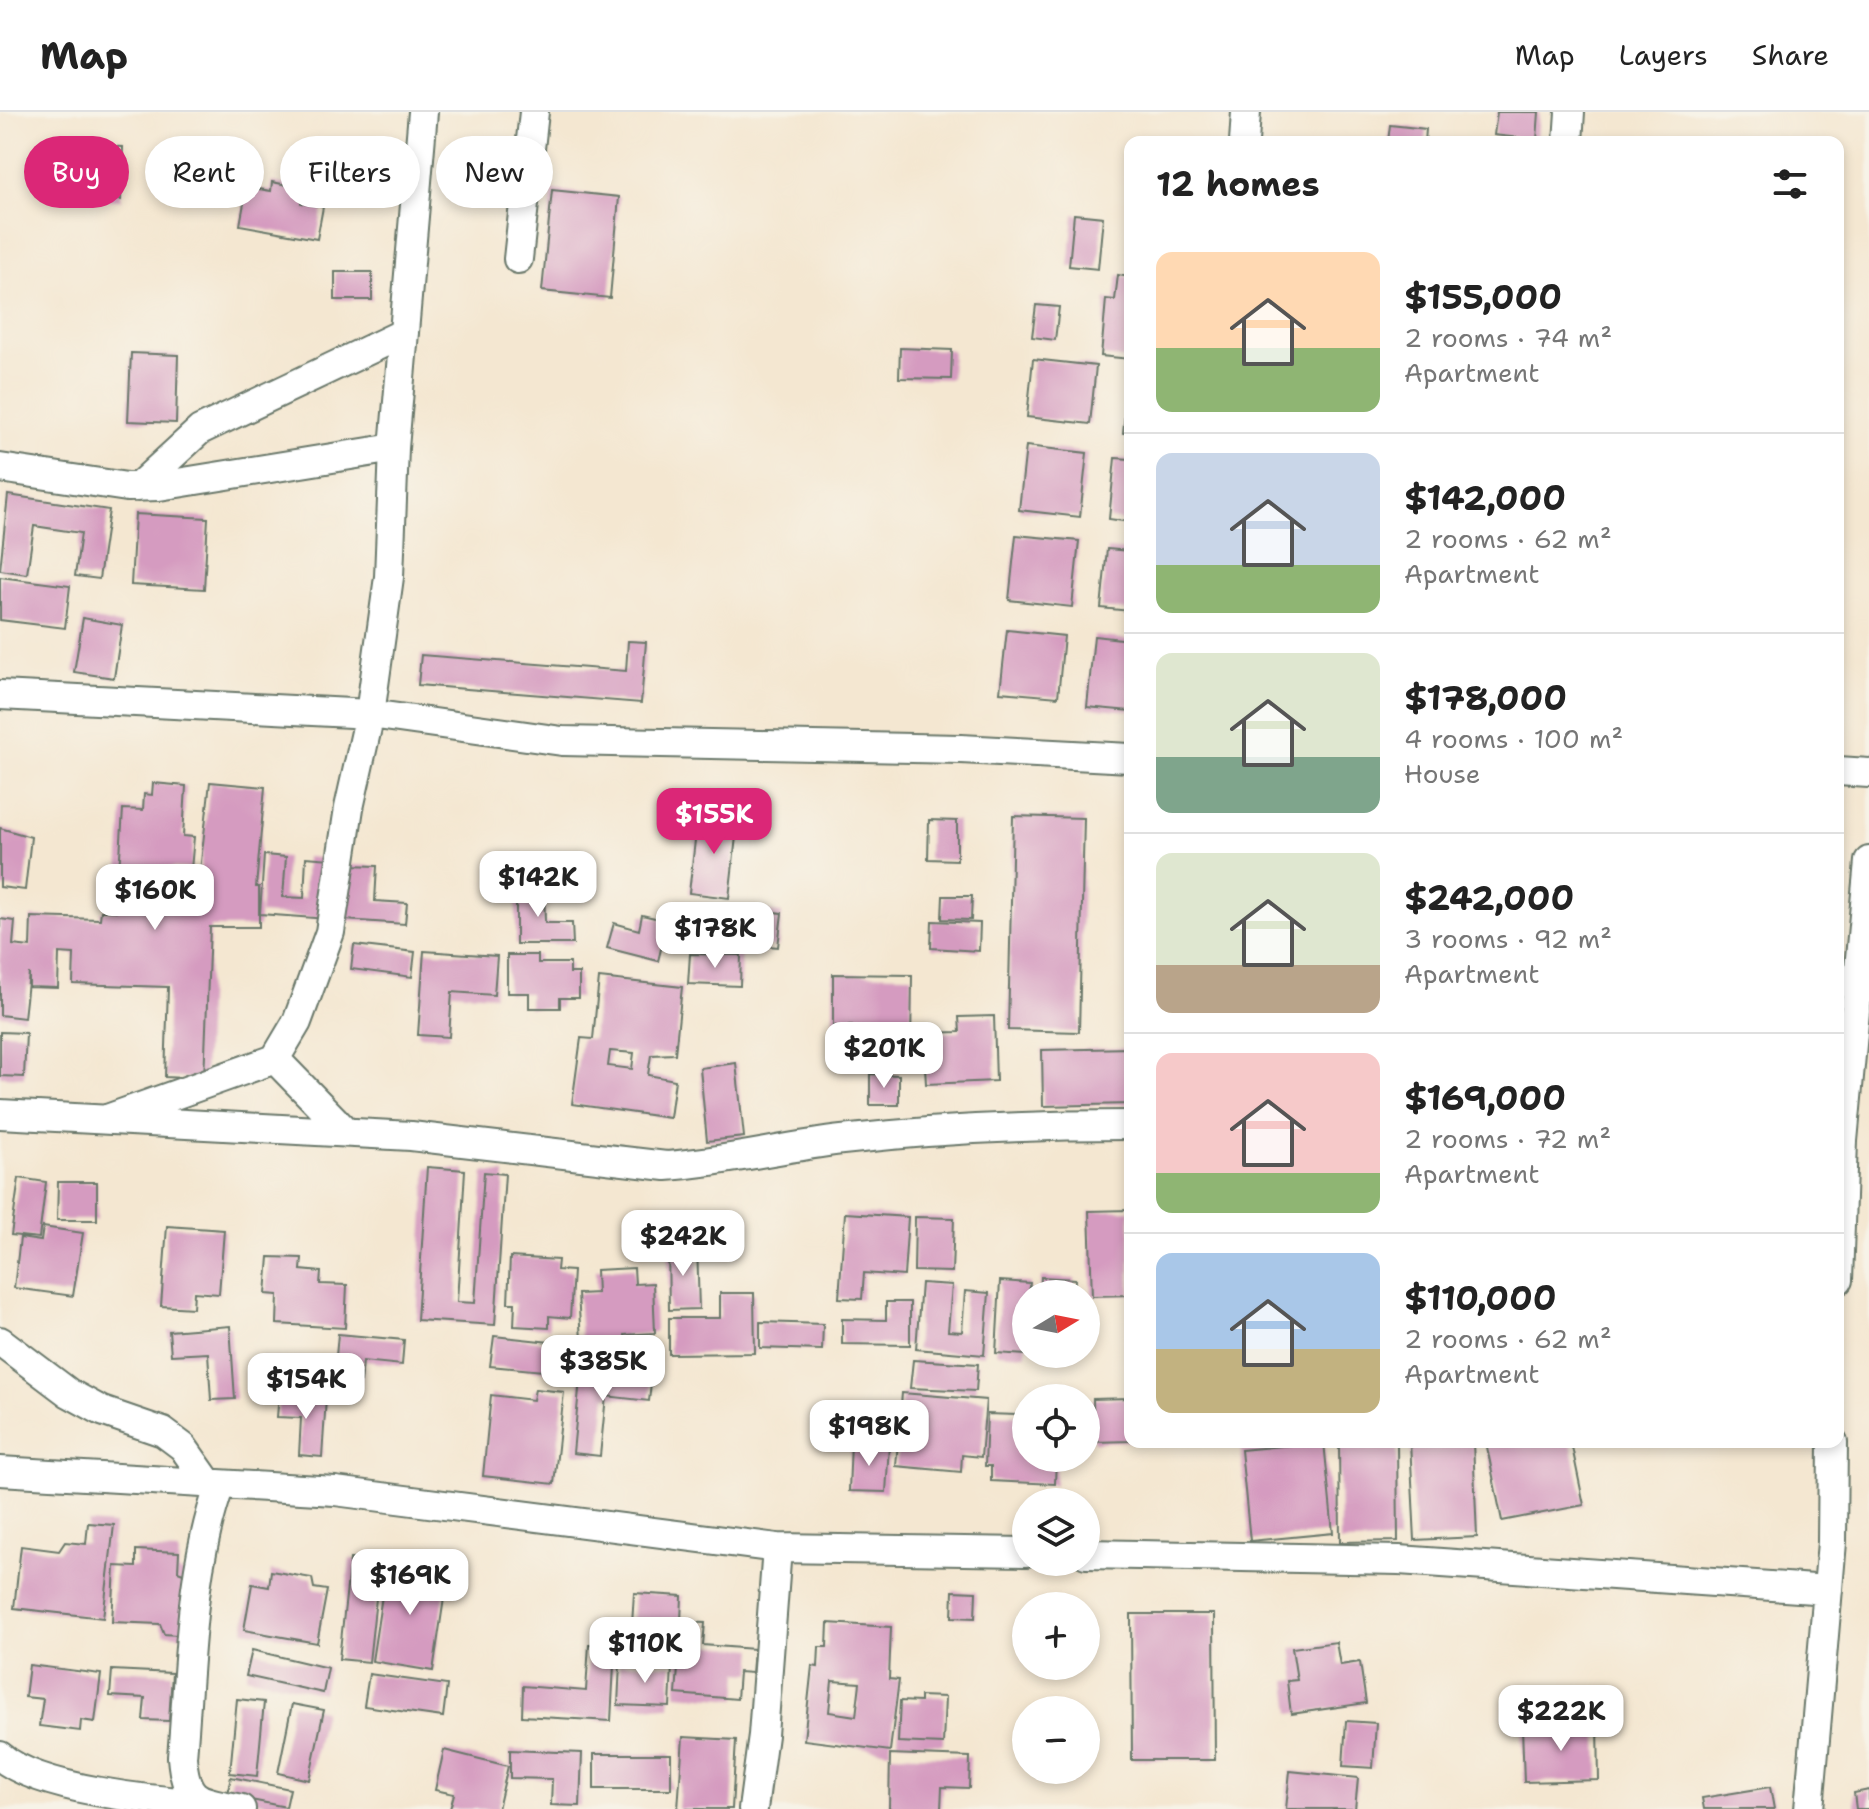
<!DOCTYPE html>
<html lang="en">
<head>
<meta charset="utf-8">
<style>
	body { margin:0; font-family:"Shantell Sans",sans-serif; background:#f6f6f6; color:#222; height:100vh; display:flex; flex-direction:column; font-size:30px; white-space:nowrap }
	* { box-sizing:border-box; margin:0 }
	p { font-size:26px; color:#767676 }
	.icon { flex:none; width:44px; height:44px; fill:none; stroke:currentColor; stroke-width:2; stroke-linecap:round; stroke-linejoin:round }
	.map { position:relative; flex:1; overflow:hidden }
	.drawer { position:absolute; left:1124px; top:24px; width:720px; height:1312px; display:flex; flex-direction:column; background:#fff; border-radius:16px; box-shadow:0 4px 12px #0003 }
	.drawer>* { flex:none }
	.guide { position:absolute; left:24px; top:24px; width:760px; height:72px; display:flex; gap:16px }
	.needle { width:52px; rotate:80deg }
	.controls { position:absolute; left:1012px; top:1168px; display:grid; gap:16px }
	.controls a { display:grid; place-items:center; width:88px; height:88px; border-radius:50%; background:#fff; box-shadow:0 4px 12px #0003; font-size:40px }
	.price { position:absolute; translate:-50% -68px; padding:0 18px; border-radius:16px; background:#fff; color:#222; font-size:26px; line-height:52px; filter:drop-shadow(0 2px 4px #0008) }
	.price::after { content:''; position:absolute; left:50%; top:48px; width:24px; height:18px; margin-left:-12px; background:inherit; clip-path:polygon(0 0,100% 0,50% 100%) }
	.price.selected { background:#db2777; color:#fff }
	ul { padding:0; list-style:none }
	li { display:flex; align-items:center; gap:24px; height:200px; padding:0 32px }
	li+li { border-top:2px solid #e0e0e0 }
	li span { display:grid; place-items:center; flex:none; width:224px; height:160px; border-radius:16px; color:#555 }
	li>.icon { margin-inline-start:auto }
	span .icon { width:96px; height:96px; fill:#fffc; stroke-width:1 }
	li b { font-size:34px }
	h2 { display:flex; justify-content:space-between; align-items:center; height:96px; padding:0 32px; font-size:34px }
	.chip { padding:0 28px; border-radius:36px; background:#fff; box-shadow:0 4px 12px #0003; font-size:28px; line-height:72px }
	.chip.selected { background:#db2777; color:#fff }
	header { display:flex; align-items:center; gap:48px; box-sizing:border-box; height:112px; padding:0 40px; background:#fff; border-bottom:2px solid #e0e0e0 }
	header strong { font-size:38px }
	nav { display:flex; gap:44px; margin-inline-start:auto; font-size:28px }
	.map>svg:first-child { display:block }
	.building { fill:#d59bc0; fill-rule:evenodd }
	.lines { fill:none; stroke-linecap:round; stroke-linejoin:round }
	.street-casing { stroke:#6a786b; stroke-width:32 }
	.street { stroke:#fff; stroke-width:28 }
</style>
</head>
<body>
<header>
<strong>Map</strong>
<nav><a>Map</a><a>Layers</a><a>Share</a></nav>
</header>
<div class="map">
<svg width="1869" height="1697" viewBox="0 0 1869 1697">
	<rect width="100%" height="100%" fill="#f7f3e8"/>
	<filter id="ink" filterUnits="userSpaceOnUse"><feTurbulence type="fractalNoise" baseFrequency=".0125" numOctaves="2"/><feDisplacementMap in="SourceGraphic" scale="16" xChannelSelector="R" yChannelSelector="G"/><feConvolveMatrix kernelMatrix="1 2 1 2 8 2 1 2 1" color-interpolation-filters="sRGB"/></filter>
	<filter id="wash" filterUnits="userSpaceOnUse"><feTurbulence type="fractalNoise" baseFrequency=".006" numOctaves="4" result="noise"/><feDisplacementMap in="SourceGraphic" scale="32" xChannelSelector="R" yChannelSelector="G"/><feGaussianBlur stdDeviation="1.8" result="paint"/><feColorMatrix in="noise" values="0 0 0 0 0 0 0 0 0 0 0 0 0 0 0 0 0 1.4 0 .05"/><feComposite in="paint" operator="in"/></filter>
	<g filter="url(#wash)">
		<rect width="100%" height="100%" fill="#f4e7d1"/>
		<g id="blocks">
			<path class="building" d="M1497,0H1539L1537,28L1494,23Z
				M1390,13L1426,17L1425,30H1388Z
				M382,31L387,86L371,87L369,60L350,62L348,34Z
				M38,32L123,35L121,88L91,87V64L37,62Z
				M272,70L303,76L301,91L323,95L317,127L240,113L247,75L271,79Z
				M552,78L619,85L610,186L542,179Z
				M1074,102L1103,105L1098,157L1069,154Z
				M335,160H372V188H335Z
				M1118,163L1130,165V247L1101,244L1106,187L1115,188Z
				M1036,193L1059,195L1055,228L1032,225Z
				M900,236L952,238L951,267L899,266Z
				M131,241L178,243L176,311L128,309Z
				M1033,247L1096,254L1090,312L1027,305Z
				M1128,270H1130V322L1123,321Z
				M1026,334L1087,341L1080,405L1019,398Z
				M1115,346L1130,347V410L1109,407Z
				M8,383L109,398L99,467L75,464L81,421L34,414L27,462L0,458Z
				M135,402L208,406L204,477L131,473Z
				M1016,423L1079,429L1072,495L1009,488Z
				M1107,437L1130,439V499L1101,496Z
				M0,465L70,474L65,516L0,508Z
				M83,506L122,513L114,566L74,560Z
				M1007,518L1064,524L1058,585L1000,580Z
				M1094,524L1130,528V599L1087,595Z
				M628,529L646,530L641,591L418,573L421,543L626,559Z
				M210,670L265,675L256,775H259V815H210L204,967L165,965L168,875L73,872L74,842L59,841L58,876L29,875V861L24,906L0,903V807L15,809L13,833L30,835L31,805L100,807L101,799H116L118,768L142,770L140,786L187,790L186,802L195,803Z
				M153,671L186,674L183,724L194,725L191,757L156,755V763L119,760L123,697L143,698L144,682L152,683Z
				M698,702L738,707L729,786L689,781Z
				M1013,704L1084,706L1079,920L1008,918Z
				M929,708L957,709V748L928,747Z
				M0,716L31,725L25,778L0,775Z
				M264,743L286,745L283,785L304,786L306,745L331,747L328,807L260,802Z
				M349,753L377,754L375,789L407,791L405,812L345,808Z
				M544,772L545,811H572L573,832H516V773Z
				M943,784H972L971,808L942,807Z
				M702,793L782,801L778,835L698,827Z
				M642,803L668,809L658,849L607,836L614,811L639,818Z
				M932,809L980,811L979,839L931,836Z
				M354,833L415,840L412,865L351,857Z
				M424,839L497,844L494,883L452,880L449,925L418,923Z
				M690,842L741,843L740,874L688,872Z
				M507,843H538V851H570V861H579V886H560V896H529V881H507Z
				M833,862L912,863L911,934L880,933L879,924H853V914H833Z
				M599,866L682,875L675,942L651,943L648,963L675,968L670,1006L572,992L581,926L593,927ZM610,939L634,941L632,957L608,954Z
				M994,904L996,969L926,972L923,921L960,920L959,905Z
				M0,920L26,921L24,965L0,964Z
				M1130,936V992L1043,994L1042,938Z
				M736,951L744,1025L707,1029L700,956Z
				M870,962L899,963V993H870Z
				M427,1055L465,1058L457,1190L475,1191L484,1060L505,1062L495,1213L417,1208Z
				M19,1066L46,1070L39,1126L11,1123Z
				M58,1070H97V1108H57Z
				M1130,1098V1183L1092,1184L1089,1099Z
				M845,1101L908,1105L904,1164L864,1161L862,1187L839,1186Z
				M915,1105L954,1106L952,1160L914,1159Z
				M167,1114L224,1118L219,1182L194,1180L193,1196L161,1194Z
				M43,1115L83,1121L73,1184L14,1176L20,1126L41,1129Z
				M697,1133L699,1197L669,1198L668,1134Z
				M269,1145L302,1146L301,1158L321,1160L320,1172L347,1173L345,1216L277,1212L278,1183L266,1182Z
				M510,1145L558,1148L557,1158L573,1159L570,1206L549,1204V1216L514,1214L515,1191H508Z
				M634,1156L635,1172L653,1171L655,1221L625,1223L626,1241L582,1243L578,1182L597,1181L596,1158Z
				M1041,1165L1075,1167L1074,1182H1040Z
				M1000,1169L1030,1171L1029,1182H1026V1243L996,1241Z
				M921,1171L952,1173L948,1219L962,1220L965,1179L989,1181L984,1243L916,1237Z
				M720,1181H754L755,1241L669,1242V1206H720Z
				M886,1190H910V1233L842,1232V1207L886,1208Z
				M760,1210L823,1212L822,1238L760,1236Z
				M230,1214L235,1287L211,1288L208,1241L171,1243L169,1219Z
				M338,1222L404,1228L402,1253L363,1249L361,1270L334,1267Z
				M494,1224L577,1233L574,1262L490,1254Z
				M913,1248L978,1252L976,1279L910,1276Z
				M581,1256L652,1263L649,1289L606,1284L600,1344L573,1341Z
				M535,1277L564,1280L554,1372L483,1364L491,1283L533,1288Z
				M902,1281L986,1288L981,1345L962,1343L961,1360L896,1354Z
				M279,1282L326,1286L322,1345L299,1343L301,1306L277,1305Z
				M1130,1286V1329L1094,1330L1093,1287Z
				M987,1302L1017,1303L1015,1329H1026V1346H1056L1055,1372L991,1369V1354H985Z
				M851,1330L889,1334L886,1380L849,1379Z
				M1324,1330L1333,1421L1250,1429L1241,1338Z
				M1339,1330H1397L1398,1429L1340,1430Z
				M1410,1330H1473L1477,1425L1415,1428Z
				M1486,1330H1571L1584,1393L1502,1409Z
				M88,1411L114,1413L103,1506L14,1496L21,1434L59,1439L65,1430L86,1432Z
				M136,1438L179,1440L178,1459L193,1465L189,1524L164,1522L160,1512L112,1510L115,1454L136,1455Z
				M350,1447L380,1450L369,1550L339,1547Z
				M387,1451L448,1460L433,1559L372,1549Z
				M271,1459L312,1466L314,1476L327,1478L317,1531L244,1518L252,1472L269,1475Z
				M953,1479L976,1480L975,1506L952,1505Z
				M634,1481L682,1484L681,1510L705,1511L703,1533L754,1537L752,1561L739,1560L737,1587L676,1582L680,1531L631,1528Z
				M1131,1502H1214L1215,1648H1132Z
				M828,1511L891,1515L889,1567L899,1568L890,1639L804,1628L812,1554L818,1555L819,1535H827ZM832,1569L860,1571L856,1604L829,1600Z
				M1336,1530L1340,1553L1360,1550L1366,1591L1291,1602L1287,1569L1297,1568L1292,1536Z
				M589,1532L615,1534L611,1609L522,1604L523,1574L586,1579Z
				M252,1538L328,1556L323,1581L246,1564Z
				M620,1551L672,1553L670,1595L618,1593Z
				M29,1553L101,1562L95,1610L81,1608L80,1619L39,1614L43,1587L25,1585Z
				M112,1558L172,1561L169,1609L143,1608L145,1586L110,1584Z
				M369,1562L447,1573L443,1605L364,1594Z
				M920,1584L945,1585L943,1632L898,1630L900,1589L920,1590Z
				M237,1587L264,1590L257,1664L230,1661Z
				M292,1592L324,1598L309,1668L278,1661Z
				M1346,1609L1376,1611L1373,1656L1343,1654Z
				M1598,1613L1599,1668L1524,1670L1522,1615Z
				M683,1625L736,1628L732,1697H678Z
				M444,1638L508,1654L498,1697H450L454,1682L435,1678Z
				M510,1638L582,1641L580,1694L551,1693L552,1667L510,1666Z
				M594,1642H671V1677H594Z
				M890,1642L970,1645L969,1676L942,1675L941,1697H889Z
				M1290,1659L1358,1666L1355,1697H1286Z
				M231,1665L290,1677L286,1695L227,1683Z
				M1770,1675L1774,1697H1704L1702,1686Z
				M1869,1678V1697H1856L1854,1681Z"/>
		</g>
	</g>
	<g filter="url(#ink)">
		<use href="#blocks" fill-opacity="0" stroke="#6a786b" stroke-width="2"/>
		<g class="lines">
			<defs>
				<path id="street" d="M1244,30L1246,0
					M1568,30L1570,0
					M518,147L534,0
					M0,356L127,375L159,374L394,336
					M138,375L200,318L404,221
					M0,583L370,602L562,629L961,637L1130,646
					M1838,659L1869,661
					M275,947L346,1020
					M0,1002L411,1024L666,1054C725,1050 783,1035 842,1028C938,1017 1034,1013 1130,1013
					M107,1007L275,947L297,910L330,820L349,696L370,602L389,465L394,336L423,0
					M1838,1168L1843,1029L1869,749
					M0,1229L69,1281L102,1299L163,1320L183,1335L209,1372
					M0,1359L335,1379L777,1436L1026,1440
					M220,1373C189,1460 190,1553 182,1645C186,1692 200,1688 241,1697
					M1086,1442L1399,1448L1828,1478
					M0,1644C39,1678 155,1689 206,1692
					M753,1697L763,1623L777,1436
					M1809,1697L1832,1430L1833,1330"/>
			</defs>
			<use href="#street" class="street-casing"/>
			<use href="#street" class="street"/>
		</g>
	</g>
</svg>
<div class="controls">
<a><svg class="needle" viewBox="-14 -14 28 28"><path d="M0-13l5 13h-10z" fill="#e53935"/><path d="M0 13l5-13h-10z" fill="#767676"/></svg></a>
<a><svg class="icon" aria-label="locate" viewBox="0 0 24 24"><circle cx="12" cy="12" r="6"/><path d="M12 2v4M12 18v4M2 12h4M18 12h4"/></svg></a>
<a><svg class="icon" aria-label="layers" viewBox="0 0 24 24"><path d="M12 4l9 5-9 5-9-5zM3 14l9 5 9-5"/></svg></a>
<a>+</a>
<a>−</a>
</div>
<b class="price selected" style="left:714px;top:744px">$155K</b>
<b class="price" style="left:538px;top:807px">$142K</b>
<b class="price" style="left:155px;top:820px">$160K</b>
<b class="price" style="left:715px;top:858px">$178K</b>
<b class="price" style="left:884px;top:978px">$201K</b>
<b class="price" style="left:683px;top:1166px">$242K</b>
<b class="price" style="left:603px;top:1291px">$385K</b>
<b class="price" style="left:306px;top:1309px">$154K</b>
<b class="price" style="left:869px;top:1356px">$198K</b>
<b class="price" style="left:410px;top:1505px">$169K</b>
<b class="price" style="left:645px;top:1573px">$110K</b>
<b class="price" style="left:1561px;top:1641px">$222K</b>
<div class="guide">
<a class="chip selected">Buy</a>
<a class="chip">Rent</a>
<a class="chip">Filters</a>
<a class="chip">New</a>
</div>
<section class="drawer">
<h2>12 homes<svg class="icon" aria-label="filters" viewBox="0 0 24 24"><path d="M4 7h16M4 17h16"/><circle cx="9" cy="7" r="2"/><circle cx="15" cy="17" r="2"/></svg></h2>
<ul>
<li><span style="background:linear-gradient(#ffd9b3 60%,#8fb573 0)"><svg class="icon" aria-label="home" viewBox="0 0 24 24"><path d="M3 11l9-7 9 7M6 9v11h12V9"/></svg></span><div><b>$155,000</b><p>2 rooms · 74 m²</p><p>Apartment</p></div></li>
<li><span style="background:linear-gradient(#c9d6e8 70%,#8fb573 0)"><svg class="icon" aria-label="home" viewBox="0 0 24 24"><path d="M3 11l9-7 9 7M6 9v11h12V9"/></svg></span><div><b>$142,000</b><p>2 rooms · 62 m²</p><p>Apartment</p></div></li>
<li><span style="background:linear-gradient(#dfe7d0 65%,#7fa58c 0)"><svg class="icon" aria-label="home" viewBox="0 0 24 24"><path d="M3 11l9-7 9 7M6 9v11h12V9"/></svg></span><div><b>$178,000</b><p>4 rooms · 100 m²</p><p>House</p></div></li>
<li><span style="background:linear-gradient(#dfe7d0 70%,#b9a48a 0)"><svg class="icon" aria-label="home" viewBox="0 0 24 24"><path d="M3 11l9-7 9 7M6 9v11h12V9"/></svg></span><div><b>$242,000</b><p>3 rooms · 92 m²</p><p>Apartment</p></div></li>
<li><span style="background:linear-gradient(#f6c9c9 75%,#8fb573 0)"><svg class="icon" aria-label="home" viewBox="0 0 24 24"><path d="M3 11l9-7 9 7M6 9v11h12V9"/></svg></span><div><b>$169,000</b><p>2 rooms · 72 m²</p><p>Apartment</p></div></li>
<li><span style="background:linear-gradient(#a9c7e8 60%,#c2b280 0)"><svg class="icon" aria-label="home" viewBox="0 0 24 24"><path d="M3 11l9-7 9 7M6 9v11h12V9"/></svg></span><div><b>$110,000</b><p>2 rooms · 62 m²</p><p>Apartment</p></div></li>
</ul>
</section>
</div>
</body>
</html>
